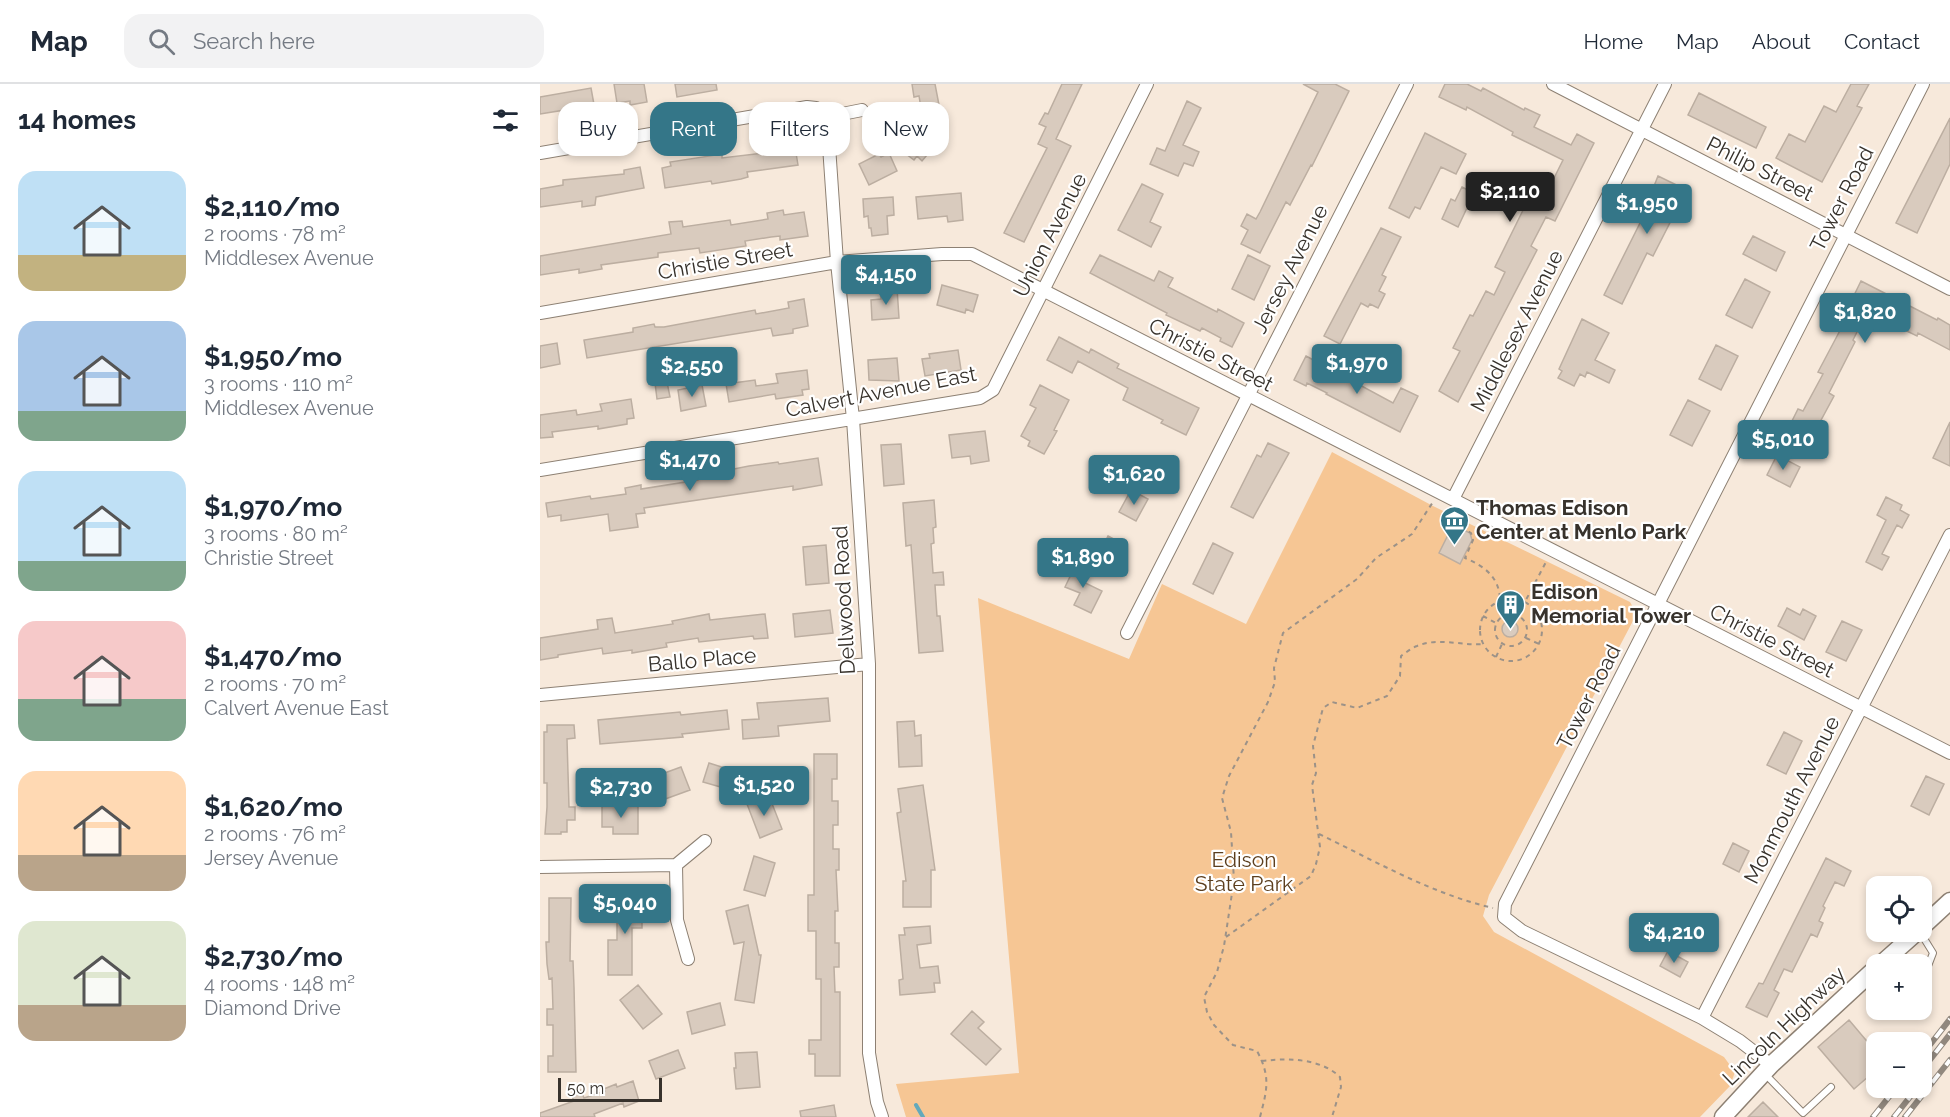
<!DOCTYPE html>
<html lang="en">
<head>
<meta charset="utf-8">
<style>
	body { margin:0; font-family:Raleway,sans-serif; background:#f2f2f3; color:#1f2937; height:100vh; display:flex; flex-direction:column; font-size:22px; white-space:nowrap }
	* { box-sizing:border-box; margin:0 }
	p { font-size:20px; color:#747a83 }
	.icon { flex:none; width:33px; height:33px; fill:none; stroke:currentColor; stroke-width:2; stroke-linecap:round; stroke-linejoin:round }
	.map { position:relative; flex:1; overflow:hidden }
	.sheet { display:flex; flex-direction:column; background:#fff; width:540px }
	.sheet>* { flex:none }
	.hud { position:absolute; left:18px; top:18px; width:570px; height:54px; display:flex; gap:12px }
	.buttons { position:absolute; left:1326px; top:792px; display:grid; gap:12px }
	.buttons a { display:grid; place-items:center; width:66px; height:66px; border-radius:12px; background:#fff; box-shadow:0 3px 9px #0003; font-size:30px }
	.scale { position:absolute; left:18px; bottom:15px; width:104px; box-sizing:border-box; padding-left:6px; border:3px solid #37322c; border-top:0; font-size:16px; line-height:21px; white-space:nowrap; color:#37322c; -webkit-text-stroke:4px #fff; paint-order:stroke }
	.price { position:absolute; translate:-50% -51px; padding:0 14px; border-radius:6px; background:#347688; color:#fff; font-size:20px; line-height:39px; filter:drop-shadow(0 2px 3px #0008) }
	.price::after { content:''; position:absolute; left:50%; top:36px; width:18px; height:14px; margin-left:-9px; background:inherit; clip-path:polygon(0 0,100% 0,50% 100%) }
	.price.current { background:#222; color:#fff }
	ul { padding:0; list-style:none }
	li { display:flex; align-items:center; gap:18px; height:150px; padding:0 18px }
	li span { display:grid; place-items:center; flex:none; width:168px; height:120px; border-radius:18px; color:#555 }
	li>.icon { margin-inline-start:auto }
	span .icon { width:72px; height:72px; fill:#fffc; stroke-width:1 }
	li b { font-size:26px }
	h2 { display:flex; justify-content:space-between; align-items:center; height:72px; padding:0 18px; font-size:26px }
	.pill { padding:0 21px; border-radius:18px; background:#fff; box-shadow:0 3px 9px #0003; font-size:21px; line-height:54px }
	.pill.current { background:#347688; color:#fff }
	header { display:flex; align-items:center; gap:36px; box-sizing:border-box; height:84px; padding:0 30px; background:#fff; border-bottom:2px solid #e0e1e3 }
	header strong { font-size:28px }
	nav { display:flex; gap:33px; margin-inline-start:auto; font-size:21px }
	.search { width:420px; height:54px; background:#f2f2f3; display:flex; align-items:center; gap:15px; box-sizing:border-box; padding:0 21px; border-radius:18px; color:#747a83; font-size:22px }
	main { display:flex; flex:1; min-height:0 }
	.map>svg:first-child { display:block }
	.green { fill:#f6c694 }
	.lines { fill:none; stroke-linecap:round; stroke-linejoin:round }
	.stream { stroke:#63a9bb; stroke-width:4 }
	.building { fill:#d9cbbe; stroke:#bcaea1; stroke-width:1.5 }
	.lane-casing { stroke:#8d8073; stroke-width:8 }
	.street-casing { stroke:#8d8073; stroke-width:14 }
	.secondary-casing { stroke:#8d8073; stroke-width:19 }
	.path { stroke:#9c9288; stroke-width:2; stroke-dasharray:4.5 4.5; stroke-linecap:butt }
	.lane { stroke:#fff; stroke-width:6 }
	.street { stroke:#fff; stroke-width:12 }
	.secondary { stroke:#fff; stroke-width:16 }
	.rail-casing { stroke:#91887e; stroke-width:6 }
	.rail { stroke:#fff; stroke-width:4; stroke-dasharray:11; stroke-linecap:butt }
	.labels { text-anchor:middle; stroke-width:4.5; stroke-linejoin:round; paint-order:stroke }
	.street-label { font-size:21px; fill:#37322c; stroke:#fff }
	.poi-label { font-size:21px; font-weight:bold; fill:#37322c; stroke:#fff; text-anchor:start }
	.park-label { font-size:21px; fill:#5c3e1d; stroke:#fff }
</style>
</head>
<body>
<header>
<strong>Map</strong>
<div class="search"><svg class="icon" aria-label="search" viewBox="0 0 24 24"><circle cx="10" cy="10" r="6"/><path d="M15 15l6 6"/></svg>Search here</div>
<nav><a>Home</a><a>Map</a><a>About</a><a>Contact</a></nav>
</header>
<main>
<section class="sheet">
<h2>14 homes<svg class="icon" aria-label="filters" viewBox="0 0 24 24"><path d="M4 7h16M4 17h16"/><circle cx="9" cy="7" r="2"/><circle cx="15" cy="17" r="2"/></svg></h2>
<ul>
<li><span style="background:linear-gradient(#bfe0f5 70%,#c2b280 0)"><svg class="icon" aria-label="home" viewBox="0 0 24 24"><path d="M3 11l9-7 9 7M6 9v11h12V9"/></svg></span><div><b>$2,110/mo</b><p>2 rooms · 78 m²</p><p>Middlesex Avenue</p></div></li>
<li><span style="background:linear-gradient(#a9c7e8 75%,#7fa58c 0)"><svg class="icon" aria-label="home" viewBox="0 0 24 24"><path d="M3 11l9-7 9 7M6 9v11h12V9"/></svg></span><div><b>$1,950/mo</b><p>3 rooms · 110 m²</p><p>Middlesex Avenue</p></div></li>
<li><span style="background:linear-gradient(#bfe0f5 75%,#7fa58c 0)"><svg class="icon" aria-label="home" viewBox="0 0 24 24"><path d="M3 11l9-7 9 7M6 9v11h12V9"/></svg></span><div><b>$1,970/mo</b><p>3 rooms · 80 m²</p><p>Christie Street</p></div></li>
<li><span style="background:linear-gradient(#f6c9c9 65%,#7fa58c 0)"><svg class="icon" aria-label="home" viewBox="0 0 24 24"><path d="M3 11l9-7 9 7M6 9v11h12V9"/></svg></span><div><b>$1,470/mo</b><p>2 rooms · 70 m²</p><p>Calvert Avenue East</p></div></li>
<li><span style="background:linear-gradient(#ffd9b3 70%,#b9a48a 0)"><svg class="icon" aria-label="home" viewBox="0 0 24 24"><path d="M3 11l9-7 9 7M6 9v11h12V9"/></svg></span><div><b>$1,620/mo</b><p>2 rooms · 76 m²</p><p>Jersey Avenue</p></div></li>
<li><span style="background:linear-gradient(#dfe7d0 70%,#b9a48a 0)"><svg class="icon" aria-label="home" viewBox="0 0 24 24"><path d="M3 11l9-7 9 7M6 9v11h12V9"/></svg></span><div><b>$2,730/mo</b><p>4 rooms · 148 m²</p><p>Diamond Drive</p></div></li>
</ul>
</section>
<div class="map">
<svg width="1410" height="1033" viewBox="0 0 1410 1033">
	<rect width="100%" height="100%" fill="#f7e9db"/>
	<path class="green" d="M792,368L893,422L1090,518L1095,527V533L949,811L943,832L954,848L1184,973L1195,988L1190,1002L1160,1033H366L356,1000L479,989L438,514L589,575L622,500L706,540Z"/>
	<g class="lines">
		<path class="stream" d="M376,1021L383,1033"/>
	</g>
	<path class="building" d="M74,0H104L107,18L90,21V17L77,19Z
		M135,0H176L177,6L137,13Z
		M372,0H395L399,21L381,24L379,12L374,13Z
		M522,0H542L516,55L531,62L484,158L464,149L507,64L498,60L506,43L499,40L505,29L508,30Z
		M763,0H795L809,7L772,82L771,81L750,121L746,118L720,169L701,160L708,146L701,142L707,130L716,135L720,128L778,8Z
		M905,0H927L941,7L943,4L984,26L985,24L1000,31L994,43L1031,61L1037,50L1054,59L1015,137L1006,133L991,162L997,166L918,318L899,307L920,267L913,264L930,231L933,232L946,207L954,211L965,188L955,183L989,114L991,115L996,105L1006,110L1023,76L972,51L973,48L927,23L926,26L899,13Z
		M1311,0H1329L1317,22L1322,24L1282,98L1236,74L1249,50L1265,58L1284,22L1296,28Z
		M51,4L55,26L38,29L37,25L25,27V26L0,30V13Z
		M1159,9L1226,43L1216,64L1148,31Z
		M647,17L661,24L643,61L659,68L653,82L644,79L638,92L610,80L617,64L625,67Z
		M1410,34V80L1377,149L1356,139Z
		M374,39L398,58L382,77L377,72L374,76L358,64L371,58L363,52Z
		M885,49L926,70L916,90L901,83L880,125L875,123L869,134L849,124Z
		M254,57L258,81L207,88L208,93L201,95L172,100L171,97L125,104L122,84L131,82L130,78L182,70V74L224,69L223,67L232,65L231,61Z
		M349,69L357,87L329,101L319,80L339,70L341,73Z
		M100,83L104,104L56,113L55,121L42,123V117L0,123V105L23,101V96L84,90V86Z
		M1118,92L1149,107L1139,128L1136,127L1113,172L1107,169L1082,220L1064,211L1109,121L1107,120Z
		M602,100L623,110L610,138L621,143L611,163L578,146Z
		M922,103L934,109L918,143L902,135L911,115L915,117Z
		M421,109L423,136L408,138L407,132L378,135L376,113Z
		M353,113L354,131L347,132L348,150L332,152L331,144H329L328,132L324,133L323,115Z
		M243,126L244,131L264,128L268,152L240,156V152L231,153L205,157L206,162L160,169L159,164L118,169V173L61,181L62,185L39,189V185L0,191V172L131,150L129,138L142,137L143,143L190,136L191,141L228,135L227,129Z
		M841,144L861,153L842,191L846,193L839,207L845,210L838,224L830,220L828,223L821,219L800,260L784,252Z
		M1213,152L1245,168L1236,187L1203,170Z
		M560,171L614,197L619,187L633,194L628,203L677,228L678,225L704,239L692,263L680,257L681,254L662,244L660,247L626,231L627,229L550,189Z
		M708,171L730,182L714,216L692,205Z
		M1205,195L1230,208L1212,244L1186,231Z
		M1321,197L1397,236L1398,234L1410,241V266L1378,249L1377,252L1327,228L1313,256L1315,258L1289,309L1294,312L1273,351L1251,339L1258,325L1263,327L1283,290L1278,288L1305,237L1302,236Z
		M402,201L438,211L433,228L426,225L425,229L397,221Z
		M357,204L359,234L332,236L331,216L341,215V212L345,211L344,205Z
		M264,215L268,242L253,245V249L233,252L231,244L47,274L44,256L93,248V244L114,240L115,243H124L215,226L216,230L249,224L248,218Z
		M1042,235L1069,249L1055,276L1075,286L1069,299L1047,288L1045,293L1040,290L1034,302L1018,294L1022,287L1019,285Z
		M519,253L549,269L551,265L579,280L577,284L659,324L646,351L621,339L623,336L583,316L588,304L538,277L532,289L507,276Z
		M17,259L20,280L0,284V262Z
		M1176,261L1198,272L1181,306L1159,295Z
		M418,266L421,286L385,292L382,275L390,274L389,270Z
		M766,272L853,319L861,304L878,312L860,348L786,310L787,309L767,299L766,302L754,296Z
		M357,274L359,297L329,296L328,276Z
		M267,286L269,305L262,306L263,311L236,315L235,310L189,318L186,300L215,296L216,302L238,299L236,290Z
		M127,298L130,313L117,315L115,299Z
		M162,301L166,322L141,327L138,306Z
		M500,301L529,316L514,346L517,347L504,370L488,362L490,357L481,352L496,324L490,321Z
		M91,315L94,334L87,335V340L58,345V342L12,348L13,353L0,354V331L36,326L37,331L62,327L60,320Z
		M1148,316L1170,327L1152,362L1130,351Z
		M1410,338V382L1393,374Z
		M445,347L449,377L431,380L430,372L412,374L409,351Z
		M728,359L749,369L713,434L691,423L717,371L721,373Z
		M361,360L364,400L344,402L341,361Z
		M1237,371L1260,383L1250,403L1227,391Z
		M278,374L282,401L253,406V402L104,424L105,429L96,430L98,443L70,447L68,430L21,437V431L8,433L6,419L50,412L51,415L86,410L85,404L101,401V405L158,396V392L209,382L238,378L239,380Z
		M591,406L608,415L596,437L579,428Z
		M1346,413L1362,421L1360,426L1369,431L1362,444L1357,441L1342,470L1349,473L1342,486L1326,478L1346,436L1337,431Z
		M394,416L396,443L393,444L394,459L391,460L393,489L403,488L404,501H395L397,532H400L403,567L379,569L371,461L366,462L363,419Z
		M913,441L930,449L932,456L920,480L899,469Z
		M568,452L587,462L573,488L555,479Z
		M673,459L693,469L673,510L653,500Z
		M286,461L289,499L266,501L263,463Z
		M537,478L547,483L541,497L562,507L551,529L534,521L540,509L525,503Z
		M1247,524L1260,531L1263,525L1276,532L1264,556L1238,542Z
		M290,526L293,549L255,553L253,530Z
		M169,530L170,536L225,530L228,554L214,555L213,552L159,558L158,554L126,559L127,563L92,569V566L63,570L62,564L18,571V573L0,576V554L58,545L57,536L72,534L75,549L133,540L132,537Z
		M1302,537L1322,546L1306,577L1286,568Z
		M962 545a8 8 0 1 1 16 0a8 8 0 1 1-16 0Z
		M288,614L290,637L238,642L239,652L203,655L202,636L219,635L217,619Z
		M187,626L189,645L142,650L143,653L60,660L58,636L140,628L141,631Z
		M374,637L375,652L381,651L382,682L359,683L357,638Z
		M7,641H34L35,654L27,655L29,723H35V736H27V748H21V750H5L7,723V699H4V648H7Z
		M1244,648L1262,657L1246,690L1227,681Z
		M274,670H297V695H292V717H298V741H293V765H299V786H296L298,827H295V859H299V883H294L295,908H300V992H275V970H269V956H281V895H276V847H268V811H274Z
		M169,679L210,692L205,710L163,698Z
		M141,683L150,706L117,718L108,695Z
		M1386,692L1404,700L1389,731L1371,722Z
		M383,701L395,786H391V823H363V797H366L357,729L361,728L358,705Z
		M229,712L242,745L220,754L207,720Z
		M62,721H98V750H73V743H62Z
		M1193,759L1209,767L1199,788L1183,780Z
		M214,772L235,779L225,812L204,806Z
		M1286,774L1311,787L1304,802L1295,798L1283,822L1285,824L1279,837L1283,839L1277,853L1271,850L1252,888L1244,885L1234,906L1239,909L1227,933L1206,923L1219,899L1223,900Z
		M77,812H102V844H92V891H68V856H77Z
		M9,814H31L30,877H33L34,903L36,988H8V972H13V941H7V925H13L12,894L9,895L7,880L6,858H9Z
		M208,821L219,871H221L214,919L195,916L204,858L194,860L186,827Z
		M390,842L391,859L377,861L380,884L398,882L400,899H394L395,908L360,911L359,896L363,895L359,851H365L364,844Z
		M1128,867L1148,878L1140,893L1120,882Z
		M98,901L122,930L103,945L80,916Z
		M180,919L185,941L152,950L147,928Z
		M432,927L444,938L438,944L461,965L446,981L411,950Z
		M1309,936L1336,968L1328,976L1336,986L1314,1005L1278,963Z
		M138,966L145,984L116,995L109,977Z
		M217,968L220,1003L196,1005L194,984H196L195,969Z
		M93,997L99,1017L84,1023L83,1019L54,1030L55,1033H0V1029L34,1017L31,1010L41,1006L44,1014L65,1007L64,1005L76,1000L77,1003Z
		M1223,1018L1238,1033H1208Z
		M294,1021L296,1033H261L260,1027Z"/>
	<g class="lines">
		<defs>
			<path id="lane" d="M1380,848L1393,869L1388,882L1382,889
				M1224,989L1263,1029L1291,1003"/>
			<path id="street" d="M1013,0L1410,205
				M287,33L297,178L313,335L329,580V969L337,1018L342,1033
				M287,33L322,26
				M0,69L267,23L276,24L287,33
				M0,229L297,178L402,170H432L1410,669
				M0,386L440,314L453,306L607,0
				M913,415L1125,0
				M587,549L867,0
				M0,611L329,580
				M136,781L137,836L148,875
				M0,783L136,781L165,757
				M1162,934L1410,451
				M1231,981L1200,957L1162,934L982,847L964,833L965,820L1383,0"/>
			<path id="secondary" d="M1382,843L1410,817
				M1341,880L1377,848
				M1183,1033L1231,981L1336,884"/>
		</defs>
		<use href="#lane" class="lane-casing"/>
		<use href="#street" class="street-casing"/>
		<use href="#secondary" class="secondary-casing"/>
		<path class="path" d="M921,443L931,449L933,456L925,474C944,482 960,493 960,517
			M940 546a31 31 0 1 1 62 0a31 31 0 1 1-62 0Z
			M955 546a16 16 0 1 1 32 0a16 16 0 1 1-32 0Z
			M978,531L1006,478
			M943,532L956,539
			M986,554L999,560
			M956,573L962,560
			M779,750C835,777 892,810 953,824
			M686,853L771,792L776,780L780,763L772,701L776,689L773,662L783,624L792,618L817,624L847,612L860,592L861,572C866,569 871,564 877,562C898,553 922,562 943,560
			M722,977C748,974 780,974 800,993L801,1003L792,1033
			M720,1033C727,1006 731,993 717,967L693,961L674,941L667,928L664,913L677,888L684,862L694,796L691,748L682,714L689,692L728,618L735,598L734,584L743,549L817,495L836,474L872,450L893,418"/>
		<use href="#lane" class="lane"/>
		<use href="#street" class="street"/>
		<use href="#secondary" class="secondary"/>
		<defs>
			<path id="rail" d="M1382,971L1410,935
				M1382,986L1410,950
				M1333,1033L1356,1004
				M1354,1033L1377,1004
				M1365,1033L1410,976"/>
		</defs>
		<use href="#rail" class="rail-casing"/>
		<use href="#rail" class="rail"/>
	</g>
	<defs>
		<symbol id="museum-pin" viewBox="-11 -11 22 30"><path d="M0 17L-7.5 6A9.5 9.5 0 1 1 7.5 6Z" fill="#347688" stroke="#fff"/><path d="M0-6L6-3V-2H-6V-3ZM-5-1h2V3h-2ZM-1-1h2V3h-2ZM3-1h2V3H3ZM-6 4H6V6H-6Z" fill="#fff"/></symbol>
		<symbol id="building-pin" viewBox="-11 -11 22 30"><path d="M0 17L-7.5 6A9.5 9.5 0 1 1 7.5 6Z" fill="#347688" stroke="#fff"/><path d="M-4-6H4V6H1V3H-1V6H-4ZM-2.5-4.3h1.7v1.8h-1.7ZM.8-4.3h1.7v1.8H.8ZM-2.5-1h1.7V.8h-1.7ZM.8-1h1.7V.8H.8Z" fill="#fff"/></symbol>
	</defs>
	<g fill-rule="evenodd">
		<use href="#museum-pin" x="898" y="420" width="33" height="45"/>
		<use href="#building-pin" x="954" y="504" width="33" height="45"/>
	</g>
	<g class="labels">
		<g class="street-label">
			<text transform="translate(1220 85) rotate(27)" y="7">Philip Street</text>
			<text transform="translate(1302 115) rotate(-63)" y="7">Tower Road</text>
			<text transform="translate(510 151) rotate(-63)" y="7">Union Avenue</text>
			<text transform="translate(185 177) rotate(-10)" y="7">Christie Street</text>
			<text transform="translate(750 185) rotate(-63)" y="7">Jersey Avenue</text>
			<text transform="translate(977 247) rotate(-63)" y="7">Middlesex Avenue</text>
			<text transform="translate(671 271) rotate(27)" y="7">Christie Street</text>
			<text transform="translate(341 308) rotate(-11)" y="7">Calvert Avenue East</text>
			<text transform="translate(304 516) rotate(-93)" y="7">Dellwood Road</text>
			<text transform="translate(1232 557) rotate(27)" y="7">Christie Street</text>
			<text transform="translate(162 576) rotate(-5)" y="7">Ballo Place</text>
			<text transform="translate(1049 613) rotate(-63)" y="7">Tower Road</text>
			<text transform="translate(1252 716) rotate(-63)" y="7">Monmouth Avenue</text>
			<text transform="translate(1244 942) rotate(-44)" y="7">Lincoln Highway</text>
		</g>
		<g class="poi-label">
			<text x="936" y="431">Thomas Edison<tspan x="936" dy="24">Center at Menlo Park</tspan></text>
			<text x="991" y="515">Edison<tspan x="991" dy="24">Memorial Tower</tspan></text>
		</g>
		<g class="park-label">
			<text x="704" y="783">Edison<tspan x="704" dy="24">State Park</tspan></text>
		</g>
	</g>
</svg>
<div class="buttons">
<a><svg class="icon" aria-label="locate" viewBox="0 0 24 24"><circle cx="12" cy="12" r="6"/><path d="M12 2v4M12 18v4M2 12h4M18 12h4"/></svg></a>
<a>+</a>
<a>−</a>
</div>
<div class="scale">50 m</div>
<b class="price current" style="left:970px;top:139px">$2,110</b>
<b class="price" style="left:1107px;top:151px">$1,950</b>
<b class="price" style="left:346px;top:222px">$4,150</b>
<b class="price" style="left:1325px;top:260px">$1,820</b>
<b class="price" style="left:817px;top:311px">$1,970</b>
<b class="price" style="left:152px;top:314px">$2,550</b>
<b class="price" style="left:1243px;top:387px">$5,010</b>
<b class="price" style="left:150px;top:408px">$1,470</b>
<b class="price" style="left:594px;top:422px">$1,620</b>
<b class="price" style="left:543px;top:505px">$1,890</b>
<b class="price" style="left:224px;top:733px">$1,520</b>
<b class="price" style="left:81px;top:735px">$2,730</b>
<b class="price" style="left:85px;top:851px">$5,040</b>
<b class="price" style="left:1134px;top:880px">$4,210</b>
<div class="hud">
<a class="pill">Buy</a>
<a class="pill current">Rent</a>
<a class="pill">Filters</a>
<a class="pill">New</a>
</div>
</div>
</main>
</body>
</html>
